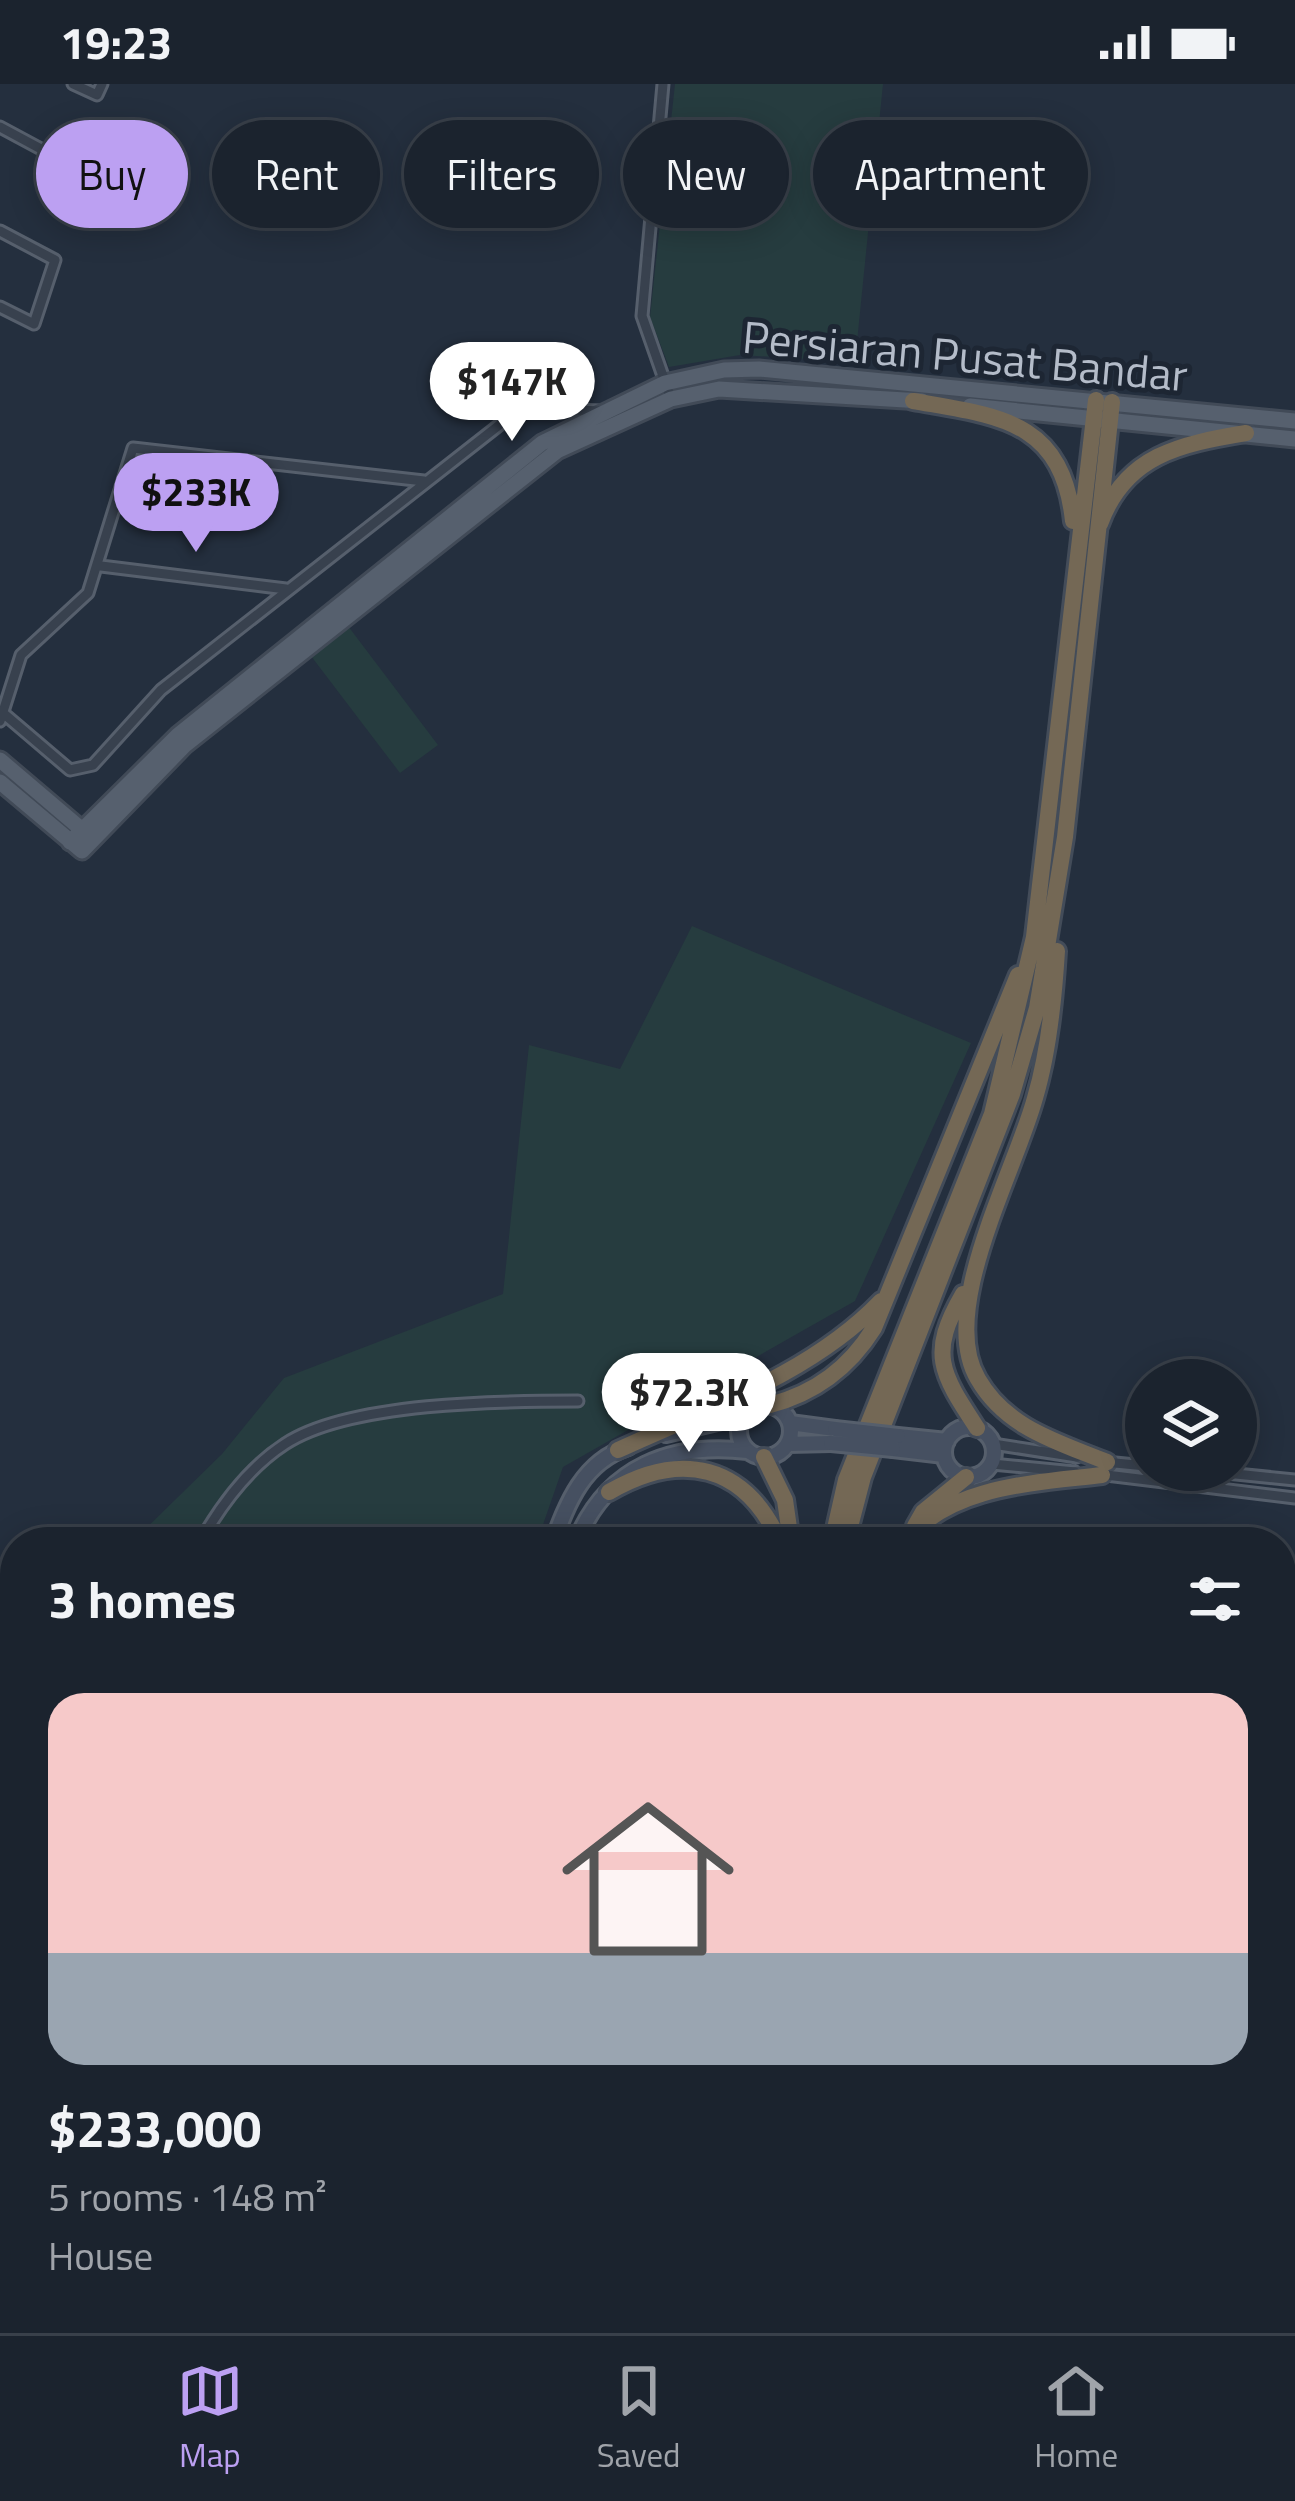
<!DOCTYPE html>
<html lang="en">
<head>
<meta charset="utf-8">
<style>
	body { margin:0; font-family:"Titillium Web",sans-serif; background:#242b36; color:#f1f3f6; height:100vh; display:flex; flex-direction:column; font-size:45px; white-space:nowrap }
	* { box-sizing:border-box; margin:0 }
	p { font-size:39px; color:#a0a4aa }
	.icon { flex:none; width:66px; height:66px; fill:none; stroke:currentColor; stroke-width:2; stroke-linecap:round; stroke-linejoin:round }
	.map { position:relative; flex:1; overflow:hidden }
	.details { position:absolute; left:0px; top:1443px; width:1296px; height:807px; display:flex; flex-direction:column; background:#1b232e; border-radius:48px 48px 0 0; box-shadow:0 6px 30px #0003,0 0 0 3px #39404a }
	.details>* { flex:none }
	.hud { position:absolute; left:36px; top:36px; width:1224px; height:108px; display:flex; gap:24px }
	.fabs { position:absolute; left:1125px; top:1275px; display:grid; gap:24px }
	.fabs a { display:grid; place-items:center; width:132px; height:132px; border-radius:50%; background:#1b232e; box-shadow:0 6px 30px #0003,0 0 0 3px #39404a; font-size:60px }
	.price { position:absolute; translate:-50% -102px; padding:0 27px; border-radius:42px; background:#fff; color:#222; font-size:39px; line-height:78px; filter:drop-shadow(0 3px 6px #0008) }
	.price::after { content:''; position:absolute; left:50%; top:72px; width:36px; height:27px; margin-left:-18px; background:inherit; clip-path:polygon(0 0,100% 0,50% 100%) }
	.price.selected { background:#bca0f2; color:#111 }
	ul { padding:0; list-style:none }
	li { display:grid; align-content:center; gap:24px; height:636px; padding:0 48px }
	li+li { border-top:3px solid #39404a }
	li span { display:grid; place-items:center; height:372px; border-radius:36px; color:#555 }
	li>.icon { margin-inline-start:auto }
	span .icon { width:216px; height:216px; fill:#fffc; stroke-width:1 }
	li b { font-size:51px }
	h2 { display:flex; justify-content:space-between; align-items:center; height:144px; padding:0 48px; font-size:51px }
	.pill { padding:0 42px; border-radius:54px; background:#1b232e; box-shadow:0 6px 30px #0003,0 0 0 3px #39404a; font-size:42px; line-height:108px }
	.pill.selected { background:#bca0f2; color:#111 }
	.status { display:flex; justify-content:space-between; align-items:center; height:84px; padding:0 60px; background:#1b232e; direction:ltr }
	.status svg { height:33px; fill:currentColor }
	.tab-bar { display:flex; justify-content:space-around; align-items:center; height:168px; border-top:3px solid #39404a; background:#1b232e; font-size:33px; color:#a0a4aa }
	.tab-bar a { display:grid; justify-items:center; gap:6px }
	.tab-bar .selected { color:#bca0f2 }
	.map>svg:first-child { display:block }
	.green { fill:#263c3f }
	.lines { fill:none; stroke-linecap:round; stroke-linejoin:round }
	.street-casing { stroke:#565f6c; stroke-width:15 }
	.secondary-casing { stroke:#565f6c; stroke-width:20 }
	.primary-casing { stroke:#414a57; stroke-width:21 }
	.highway-casing { stroke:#434c59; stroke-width:22 }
	.street { stroke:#38414e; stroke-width:9 }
	.secondary { stroke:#465061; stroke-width:14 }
	.primary { stroke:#56606e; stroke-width:15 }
	.highway { stroke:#746855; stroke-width:16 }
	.secondary-bridge-casing { stroke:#565f6c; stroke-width:20; stroke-linecap:butt }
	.secondary-bridge { stroke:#465061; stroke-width:14 }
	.labels { text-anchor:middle; stroke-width:10; stroke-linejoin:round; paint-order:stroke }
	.street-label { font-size:45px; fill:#b4bcc9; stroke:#1d2633 }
</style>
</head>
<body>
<div class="status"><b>19:23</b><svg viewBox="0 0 49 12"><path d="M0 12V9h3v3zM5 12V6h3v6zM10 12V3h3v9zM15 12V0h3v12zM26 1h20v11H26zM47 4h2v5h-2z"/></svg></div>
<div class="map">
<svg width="1295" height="2249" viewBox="0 0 1295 2249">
	<rect width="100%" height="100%" fill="#242f3e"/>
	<path class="green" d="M675,0H883L855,278L740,271L669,283L650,233Z
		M348,542L438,661L400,689L311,572Z
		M692,842L971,959L855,1217L563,1383L537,1458H132L222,1370L284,1294L503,1210L529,961L620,985Z
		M442,2235H588L594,2249H448Z"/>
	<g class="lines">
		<defs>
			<path id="street" d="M73,0L97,11L102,0
				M663,0L642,232L671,315
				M0,43L67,79
				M0,147L55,176L34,240L0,223
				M101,482L286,505
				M3,629L70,686L93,681L161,606L521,324L601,327
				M0,637L21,571L88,509L133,364L424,397
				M993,1360L1077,1373
				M1105,1378L1146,1382
				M992,1380L1075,1388
				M1197,1386L1295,1396
				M1098,1390L1295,1414
				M200,1458C221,1421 248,1384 285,1360C349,1318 502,1317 578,1317
				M1264,2235L1295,2238
				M914,2249L915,2235
				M940,2249L942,2235
				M1026,2249L1027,2235
				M1154,2249L1155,2235
				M1240,2249L1241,2235"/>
			<path id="secondary" d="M739 1347a26 26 0 1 1 52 0a26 26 0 1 1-52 0Z
				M790,1339L835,1345
				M944 1368a25 25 0 1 1 50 0a25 25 0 1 1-50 0Z
				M666,1350L743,1332
				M898,1352L947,1357
				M788,1360L831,1359
				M893,1365L944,1371
				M553,1458C568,1418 583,1378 628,1363
				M576,1458C607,1382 672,1358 748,1367
				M1281,1849L1295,1845
				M1281,2031L1295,2025
				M0,2038L15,2037
				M1281,2050L1295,2044
				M0,2051L15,2049
				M387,2235L394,2249
				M408,2235L415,2249"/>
			<path id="primary" d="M970,322L1295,355
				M0,676L87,750
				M0,698L82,767L185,661L557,367L671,315L719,305L922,317
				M70,758L178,651L542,359L665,299L724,286L759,285L1295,337"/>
			<path id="highway" d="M913,317C997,332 1062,335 1073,437
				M1100,440C1125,371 1180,360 1246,349
				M1057,867C1054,916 1049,967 1035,1014C1015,1088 937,1227 978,1295C1006,1344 1058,1358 1107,1378
				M963,1210C928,1270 941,1289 977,1344
				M770,1321C816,1309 849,1284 874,1244L1018,891
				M618,1366C709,1324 811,1290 881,1217
				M764,1373L785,1416L791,1458
				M609,1408C681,1366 745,1380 780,1458
				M915,1442L923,1428L966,1393
				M832,1458L846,1396L992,1030L1034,853L1096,316
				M846,1458L863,1393L1012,1010L1037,924L1065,753L1112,318
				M905,1458C949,1401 1037,1399 1102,1391
				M1281,1824L1295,1820
				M1281,1838L1295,1834"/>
		</defs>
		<use href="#street" class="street-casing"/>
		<use href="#secondary" class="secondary-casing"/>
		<use href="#primary" class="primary-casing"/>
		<use href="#highway" class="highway-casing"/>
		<use href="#street" class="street"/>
		<use href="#secondary" class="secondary"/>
		<use href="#primary" class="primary"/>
		<use href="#highway" class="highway"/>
		<defs>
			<path id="secondary-bridge" d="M835,1345L898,1352
				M831,1359L893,1365"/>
		</defs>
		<use href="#secondary-bridge" class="secondary-bridge-casing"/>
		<use href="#secondary-bridge" class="secondary-bridge"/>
	</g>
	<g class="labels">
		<g class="street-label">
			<text transform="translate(965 272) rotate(5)" y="16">Persiaran Pusat Bandar</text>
		</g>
	</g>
</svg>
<div class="fabs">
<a><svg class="icon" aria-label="layers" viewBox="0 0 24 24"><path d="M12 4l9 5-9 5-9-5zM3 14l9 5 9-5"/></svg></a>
</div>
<b class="price" style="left:512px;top:360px">$147K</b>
<b class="price selected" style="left:196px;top:471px">$233K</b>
<b class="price" style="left:689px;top:1371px">$72.3K</b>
<div class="hud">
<a class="pill selected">Buy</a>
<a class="pill">Rent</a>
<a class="pill">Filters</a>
<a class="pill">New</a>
<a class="pill">Apartment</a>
</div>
<section class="details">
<h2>3 homes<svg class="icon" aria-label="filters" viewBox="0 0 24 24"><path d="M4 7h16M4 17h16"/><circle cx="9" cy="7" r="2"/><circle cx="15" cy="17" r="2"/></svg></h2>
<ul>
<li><span style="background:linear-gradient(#f6c9c9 70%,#9aa5b1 0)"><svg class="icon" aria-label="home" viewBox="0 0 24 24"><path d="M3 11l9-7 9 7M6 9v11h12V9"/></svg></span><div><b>$233,000</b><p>5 rooms · 148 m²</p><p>House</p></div></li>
</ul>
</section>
</div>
<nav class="tab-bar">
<a class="selected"><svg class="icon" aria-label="map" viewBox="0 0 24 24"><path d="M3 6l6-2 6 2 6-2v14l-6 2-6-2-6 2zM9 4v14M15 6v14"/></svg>Map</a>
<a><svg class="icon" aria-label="saved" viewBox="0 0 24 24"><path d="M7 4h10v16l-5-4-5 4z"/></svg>Saved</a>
<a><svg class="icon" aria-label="home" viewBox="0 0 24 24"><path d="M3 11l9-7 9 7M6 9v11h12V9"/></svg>Home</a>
</nav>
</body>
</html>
